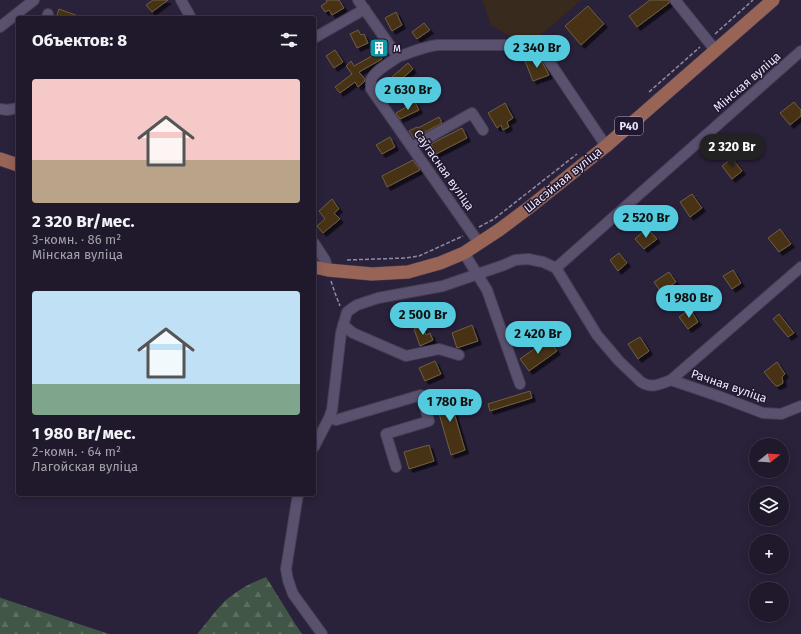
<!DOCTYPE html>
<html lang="ru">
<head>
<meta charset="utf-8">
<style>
	body { margin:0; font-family:"Fira Sans",sans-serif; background:#282234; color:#f1f3f6; height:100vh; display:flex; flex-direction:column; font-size:15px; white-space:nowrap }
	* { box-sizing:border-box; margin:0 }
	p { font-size:13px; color:#a2a0a9 }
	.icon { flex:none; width:22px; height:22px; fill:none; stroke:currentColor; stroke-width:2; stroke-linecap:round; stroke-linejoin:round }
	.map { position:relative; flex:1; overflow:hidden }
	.drawer { position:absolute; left:16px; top:16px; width:300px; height:480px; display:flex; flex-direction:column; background:#20192c; border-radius:4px; box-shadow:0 2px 10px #0003,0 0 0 1px #3d3848 }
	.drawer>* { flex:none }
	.needle { width:26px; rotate:73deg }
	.controls { position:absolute; left:749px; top:438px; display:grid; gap:8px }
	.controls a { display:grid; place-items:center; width:40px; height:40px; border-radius:50%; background:#20192c; box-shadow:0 2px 10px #0003,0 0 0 1px #3d3848; font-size:20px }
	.price { position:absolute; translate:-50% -34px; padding:0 9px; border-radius:14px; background:#54cade; color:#111; font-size:13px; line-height:26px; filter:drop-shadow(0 1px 2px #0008) }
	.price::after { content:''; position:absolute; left:50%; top:24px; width:12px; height:9px; margin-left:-6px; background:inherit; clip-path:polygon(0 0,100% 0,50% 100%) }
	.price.on { background:#222; color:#fff }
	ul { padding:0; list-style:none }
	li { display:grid; align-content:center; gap:8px; height:212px; padding:0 16px }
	li span { display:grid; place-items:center; height:124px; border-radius:4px; color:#555 }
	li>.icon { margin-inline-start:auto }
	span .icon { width:72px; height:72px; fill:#fffc; stroke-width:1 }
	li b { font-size:17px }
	h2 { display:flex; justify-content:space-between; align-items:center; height:48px; padding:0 16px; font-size:17px }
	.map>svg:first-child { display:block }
	.education { fill:#392a1e }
	.forest { fill:url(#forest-firs) }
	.building { fill:#463312; stroke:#705e41; filter:url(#shadow) }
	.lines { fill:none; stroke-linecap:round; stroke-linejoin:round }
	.minor-casing { stroke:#463e55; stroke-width:12 }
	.major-casing { stroke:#463e55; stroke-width:14 }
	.path { stroke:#918aa0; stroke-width:1.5; stroke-dasharray:4 2; stroke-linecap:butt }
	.minor { stroke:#5a516f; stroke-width:10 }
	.major { stroke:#976456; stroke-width:13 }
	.labels { text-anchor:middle; stroke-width:3; stroke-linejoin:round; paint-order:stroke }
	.shield { fill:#201730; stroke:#afa9bd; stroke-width:1 }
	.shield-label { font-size:11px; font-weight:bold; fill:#ece7f9 }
	.poi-label { font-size:12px; fill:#ece7f9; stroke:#201730; text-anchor:start }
	.street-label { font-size:12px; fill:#ece7f9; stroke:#201730 }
</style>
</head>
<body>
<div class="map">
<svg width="801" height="634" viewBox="0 0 801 634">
	<defs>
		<pattern id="forest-firs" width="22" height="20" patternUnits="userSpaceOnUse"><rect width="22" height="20" fill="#415646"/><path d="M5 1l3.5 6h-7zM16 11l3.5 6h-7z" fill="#5d6e61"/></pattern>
		<filter id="shadow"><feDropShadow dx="3.5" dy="3.5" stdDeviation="0" flood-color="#0009"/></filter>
	</defs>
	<rect width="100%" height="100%" fill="#2a213b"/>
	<path class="education" d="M482,0H581L541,35L522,43L491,25Z"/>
	<path class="forest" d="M266,577L294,622L302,634H197C206,624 214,612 223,603C235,591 251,583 266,577Z
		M0,597L1,598L109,634H0Z"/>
	<path class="building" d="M153,0H168L152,12L146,5Z
		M326,0H339L344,8L332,15L329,10L325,12L321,6L327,2Z
		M650,0H669V3L637,27L629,16Z
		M588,6L604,24L581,45L565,26Z
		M59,9L81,17V18H56Z
		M396,12L402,25L392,31L385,18Z
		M424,23L430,30L417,39L412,32Z
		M358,30L361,35L364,34L368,43L357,48L350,34Z
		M335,50L343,62L334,68L326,56Z
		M379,52L382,59L359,72L365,79L364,82L358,87L355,82L340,93L335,87L352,74L346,66L351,61L354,66Z
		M537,57L540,59L546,69L549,75L533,81L525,61Z
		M408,63L413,69L398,82L392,77Z
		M415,102L419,110L400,119L396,113Z
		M794,102L801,110V116L790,125L780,113Z
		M505,103L513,118L507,122L509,127L503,130L501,125L497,128L488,113Z
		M439,117L442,123L414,138L409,131L417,127L418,128Z
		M462,128L467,138L436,154L431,144Z
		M390,137L395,147L382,154L376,145Z
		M732,158L742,171L732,179L722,166Z
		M413,160L420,170L387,187L382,176Z
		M692,194L702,208L690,217L680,202Z
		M332,199L339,209L334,213L340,219L323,233L317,226L325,219L319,211Z
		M647,228L657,239L644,249L635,239Z
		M780,229L791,244L779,252L768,238Z
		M619,253L627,263L618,271L610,260Z
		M733,270L741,283L732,289L723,276Z
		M669,272L676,282L661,292L654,282Z
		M690,309L698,322L688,329L679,317Z
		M779,314L794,333L788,337L773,319Z
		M472,325L478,341L457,348L452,333Z
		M422,326L426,335L430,333L433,340L420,346L414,329Z
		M640,337L649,351L638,359L628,344Z
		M548,339L557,351L529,371L520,359Z
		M435,361L441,374L425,381L419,368Z
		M777,362L785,374L782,377L783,383L778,386H776L773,383L764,372Z
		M530,391L532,398L490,411L488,404Z
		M448,392L465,450L451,455L434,396Z
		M429,445L434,461L409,469L404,452Z"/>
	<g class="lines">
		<defs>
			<path id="minor" d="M181,0L191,18
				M358,0L398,57C391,62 374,71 371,80C371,83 371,86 371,89L479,243
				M675,0L716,51
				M47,18L48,14
				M0,27L34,0
				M314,38L365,9
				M398,57C411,52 423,47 437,45H522C531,46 538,48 545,55L606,146
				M0,109L7,110L18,108
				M412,147L472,113L483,130
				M314,243L325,260L328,270
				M464,253L487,290L520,384
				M556,268L597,335L619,361L641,382C652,389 660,384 671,380L801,267
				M556,268L801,51
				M343,325L353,333L406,356L439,349L459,355
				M671,380L721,397L763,413L781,414L801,406
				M329,418L336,420L421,395L429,421L386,434L396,467
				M314,447L329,418L332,410L341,333L347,312L351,309L357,305L378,298L443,286L504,265L515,260L528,259L543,262L556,268
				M298,494L286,569L288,580L293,594L322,634"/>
			<path id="major" d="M0,159L18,165
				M314,267L328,270L372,274L408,272L440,263L464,253L499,230L531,206L606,146L773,0"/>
		</defs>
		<use href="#minor" class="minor-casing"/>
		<use href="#major" class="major-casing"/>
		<path class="path" d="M715,34L753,0
			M649,92L700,47
			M479,227L494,219L577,154
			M347,260L406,258L419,256L463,236
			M331,281L335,293L340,306"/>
		<use href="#minor" class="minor"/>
		<use href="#major" class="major"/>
	</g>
	<defs>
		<symbol id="building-square" viewBox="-11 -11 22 22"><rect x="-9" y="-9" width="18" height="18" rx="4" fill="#0f9aa8" stroke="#201730"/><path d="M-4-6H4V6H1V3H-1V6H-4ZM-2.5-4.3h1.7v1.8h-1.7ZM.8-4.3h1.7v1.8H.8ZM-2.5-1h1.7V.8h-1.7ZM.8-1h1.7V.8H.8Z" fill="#fff"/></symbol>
	</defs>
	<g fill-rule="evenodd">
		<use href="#building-square" x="368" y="37" width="22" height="22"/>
	</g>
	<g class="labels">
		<rect class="shield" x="615" y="117" width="28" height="18" rx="3"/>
		<g class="shield-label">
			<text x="629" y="130">Р40</text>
		</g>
		<g class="poi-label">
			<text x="393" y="52">м</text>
		</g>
		<g class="street-label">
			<text transform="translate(747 82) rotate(-41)" y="4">Мінская вуліца</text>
			<text transform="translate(444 170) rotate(55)" y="4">Саўгасная вуліца</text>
			<text transform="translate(563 180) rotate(-39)" y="4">Шасэйная вуліца</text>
			<text transform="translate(729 386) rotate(19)" y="4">Рачная вуліца</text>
		</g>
	</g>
</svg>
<div class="controls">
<a><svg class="needle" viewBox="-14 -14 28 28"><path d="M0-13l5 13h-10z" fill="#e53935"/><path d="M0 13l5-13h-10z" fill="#a2a0a9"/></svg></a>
<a><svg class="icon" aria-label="layers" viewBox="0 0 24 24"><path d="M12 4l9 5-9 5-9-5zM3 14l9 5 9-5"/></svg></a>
<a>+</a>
<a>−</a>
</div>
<b class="price" style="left:537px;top:69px">2 340 Br</b>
<b class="price" style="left:408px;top:111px">2 630 Br</b>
<b class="price on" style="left:732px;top:168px">2 320 Br</b>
<b class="price" style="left:646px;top:239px">2 520 Br</b>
<b class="price" style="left:689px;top:319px">1 980 Br</b>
<b class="price" style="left:423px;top:336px">2 500 Br</b>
<b class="price" style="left:538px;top:355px">2 420 Br</b>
<b class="price" style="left:450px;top:423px">1 780 Br</b>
<section class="drawer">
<h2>Объектов: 8<svg class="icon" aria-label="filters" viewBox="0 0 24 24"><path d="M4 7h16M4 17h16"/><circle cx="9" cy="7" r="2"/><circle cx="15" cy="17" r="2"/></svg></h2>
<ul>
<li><span style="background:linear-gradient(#f6c9c9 65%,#b9a48a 0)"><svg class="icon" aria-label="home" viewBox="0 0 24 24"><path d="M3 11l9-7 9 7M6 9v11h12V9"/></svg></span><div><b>2 320 Br/мес.</b><p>3-комн. · 86 m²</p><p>Мінская вуліца</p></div></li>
<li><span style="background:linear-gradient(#bfe0f5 75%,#7fa58c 0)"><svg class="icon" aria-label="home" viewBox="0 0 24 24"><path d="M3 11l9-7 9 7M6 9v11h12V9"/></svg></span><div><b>1 980 Br/мес.</b><p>2-комн. · 64 m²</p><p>Лагойская вуліца</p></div></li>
</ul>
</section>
</div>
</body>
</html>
